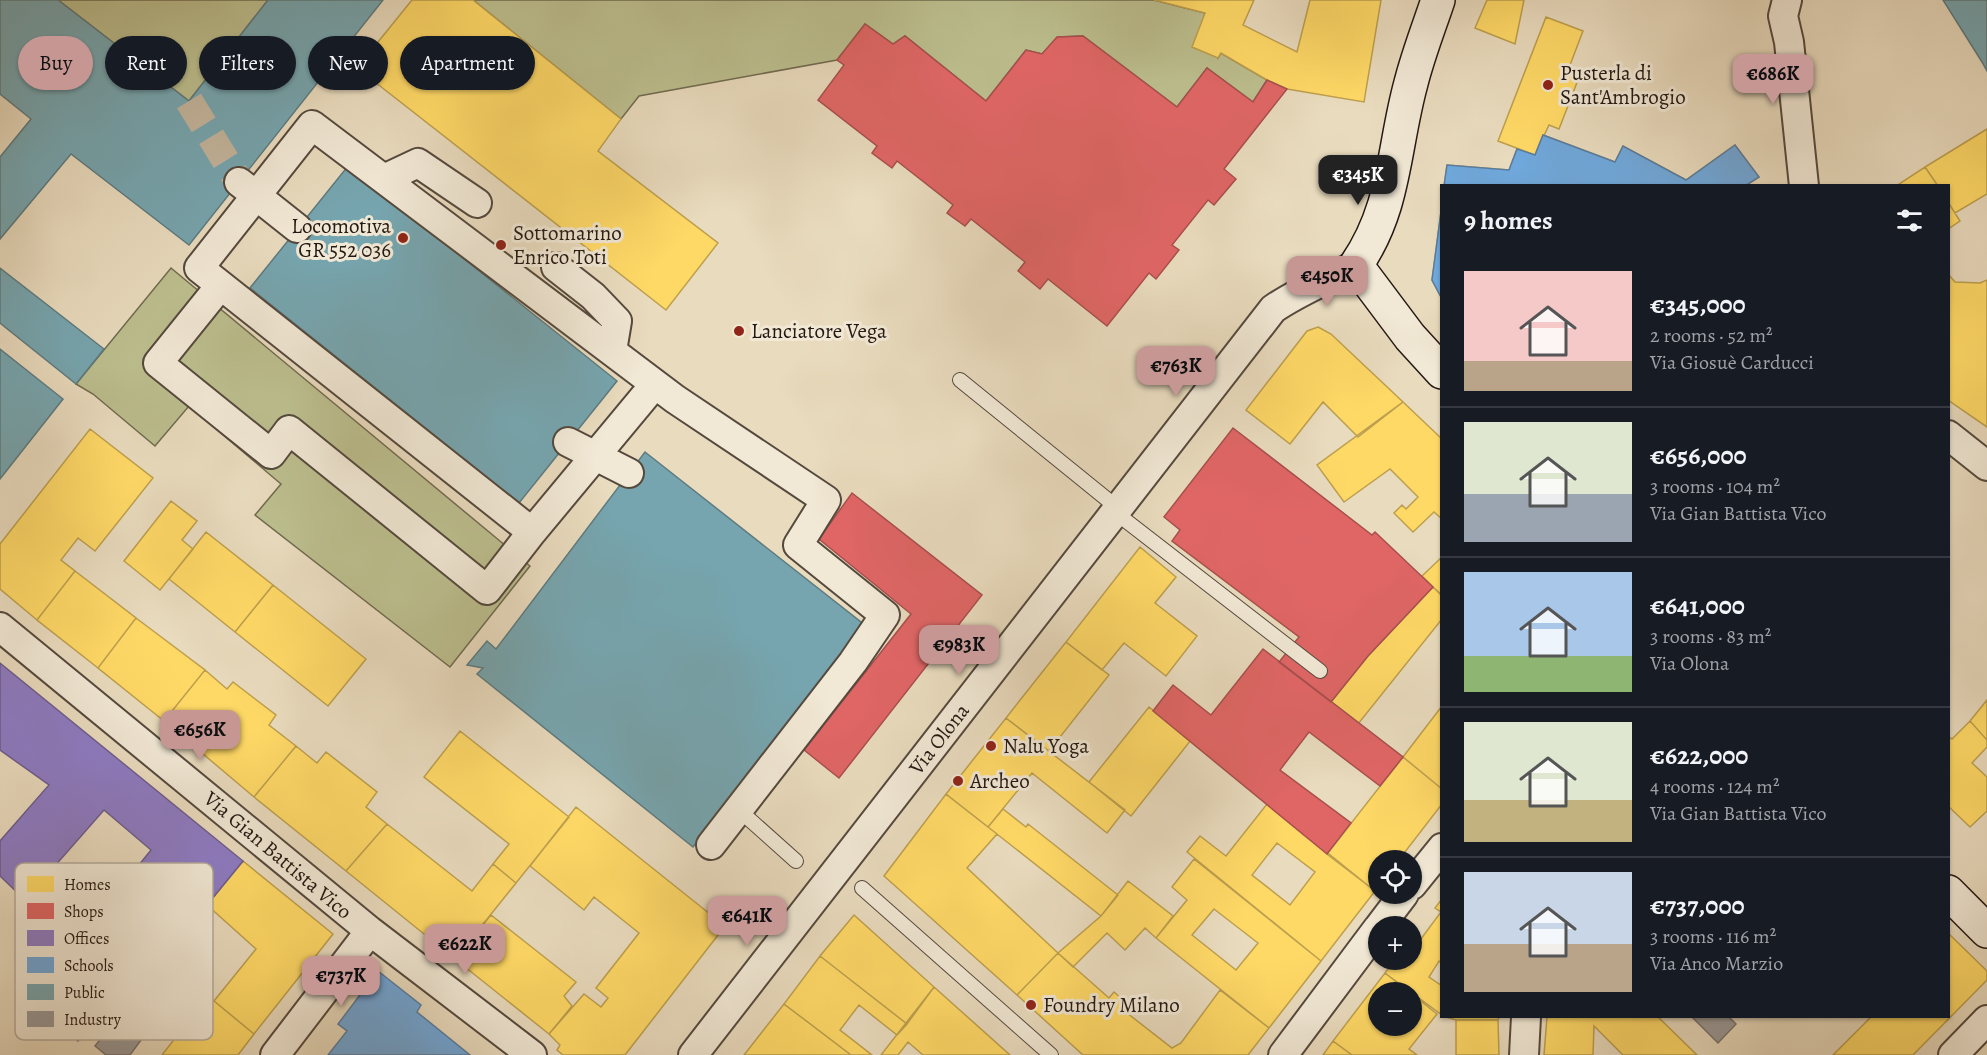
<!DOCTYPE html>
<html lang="en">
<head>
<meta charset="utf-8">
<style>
	body { margin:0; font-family:Alegreya,serif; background:#242831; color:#f1f3f6; height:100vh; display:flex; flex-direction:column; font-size:22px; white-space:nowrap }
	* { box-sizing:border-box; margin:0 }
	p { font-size:20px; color:#9ea1a6 }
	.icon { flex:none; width:33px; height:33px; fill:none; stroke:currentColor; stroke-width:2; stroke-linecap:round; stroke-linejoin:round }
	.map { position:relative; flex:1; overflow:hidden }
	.details { position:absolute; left:1440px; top:184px; width:510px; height:834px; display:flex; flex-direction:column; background:#171b24; border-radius:0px; box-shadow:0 2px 4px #0004 }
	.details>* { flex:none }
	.banner { position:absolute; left:18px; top:36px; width:570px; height:54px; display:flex; gap:12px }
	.tools { position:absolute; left:1368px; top:850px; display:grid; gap:12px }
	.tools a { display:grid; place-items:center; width:54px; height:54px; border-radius:50%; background:#171b24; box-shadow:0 2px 4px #0004; font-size:30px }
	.price { position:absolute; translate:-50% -51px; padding:0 14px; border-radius:12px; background:#c59692; color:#111; font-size:20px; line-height:39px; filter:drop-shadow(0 2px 3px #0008) }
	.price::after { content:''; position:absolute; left:50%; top:36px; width:18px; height:14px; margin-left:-9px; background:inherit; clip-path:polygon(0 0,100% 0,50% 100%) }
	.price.on { background:#222; color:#fff }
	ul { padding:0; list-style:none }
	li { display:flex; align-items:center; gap:18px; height:150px; padding:0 24px }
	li+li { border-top:2px solid #363941 }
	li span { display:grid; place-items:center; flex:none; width:168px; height:120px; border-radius:0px; color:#555 }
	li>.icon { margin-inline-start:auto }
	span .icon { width:72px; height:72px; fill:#fffc; stroke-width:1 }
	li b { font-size:26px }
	h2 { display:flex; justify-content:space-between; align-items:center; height:72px; padding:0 24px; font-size:26px }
	.tag { padding:0 21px; border-radius:27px; background:#171b24; box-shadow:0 2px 4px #0004; font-size:21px; line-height:54px }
	.tag.on { background:#c59692; color:#111 }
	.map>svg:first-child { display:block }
	.green { fill:#bcbe8e; stroke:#706b50; stroke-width:1.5 }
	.homes { fill:#ffd966; stroke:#bd9f4d; stroke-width:1.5; fill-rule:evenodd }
	.shops { fill:#e06666; stroke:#a84f4d; stroke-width:1.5 }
	.offices { fill:#8e7cc3; stroke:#6e5e8e; stroke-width:1.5 }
	.schools { fill:#6fa8dc; stroke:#587da0; stroke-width:1.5 }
	.public { fill:#76a5af; stroke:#5d7b80; stroke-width:1.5 }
	.industry { fill:#999; stroke:#767271; stroke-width:1.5 }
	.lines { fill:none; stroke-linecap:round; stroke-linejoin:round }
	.street-tunnel { stroke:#c2b49c; stroke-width:28; stroke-dasharray:28 14; stroke-linecap:butt }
	.lane-casing { stroke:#55493e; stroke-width:16 }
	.street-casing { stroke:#55493e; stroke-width:32 }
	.secondary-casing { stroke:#241813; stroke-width:36 }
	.lane { stroke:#f1e8d5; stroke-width:14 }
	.street { stroke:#f1e8d5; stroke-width:28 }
	.secondary { stroke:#f1e8d5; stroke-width:33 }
	.poi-dot { fill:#8f2418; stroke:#f1e8d5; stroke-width:2 }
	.labels { text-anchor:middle; stroke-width:6; stroke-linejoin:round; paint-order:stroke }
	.poi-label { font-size:21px; fill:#241813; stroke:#f1e8d5; text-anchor:start }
	.street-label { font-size:21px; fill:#241813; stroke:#f1e8d5 }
	.key { fill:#f1e8d5; stroke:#b4aa9b; stroke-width:1.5 }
	.key-label { font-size:16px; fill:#241813 }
</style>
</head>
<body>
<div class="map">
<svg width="1987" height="1055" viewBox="0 0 1987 1055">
	<rect width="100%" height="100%" fill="#e9dbbe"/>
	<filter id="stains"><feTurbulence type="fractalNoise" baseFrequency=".00333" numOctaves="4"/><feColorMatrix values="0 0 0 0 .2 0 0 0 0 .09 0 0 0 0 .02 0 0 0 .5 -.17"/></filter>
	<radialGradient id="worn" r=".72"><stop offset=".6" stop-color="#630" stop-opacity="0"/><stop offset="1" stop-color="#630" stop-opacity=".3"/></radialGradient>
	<path class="green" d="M58,0H268L189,101Z
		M473,0H1154L1205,13L1218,58L1221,53L1267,80L1253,102L1207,68L1177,107L1083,36L1058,37L1042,54L1026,50L986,101L905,36L893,44L865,24L837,60L639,96L621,119Z
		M171,268L530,566L450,667L255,515L281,484L189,406L155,446L93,394L76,384Z"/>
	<path class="homes" d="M412,0H473L621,119L598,151L718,243L666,310L357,68Z
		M1154,0H1254L1243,25L1297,52L1310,0H1381L1364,102L1287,89L1267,80L1221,53L1218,58L1192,47L1205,13Z
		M1487,0H1524L1515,44L1475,28Z
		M1546,17L1583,31L1567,73L1579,77L1573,93L1559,129L1549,125L1535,155L1498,141Z
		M1987,129V194L1955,213L1948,202V186H1938L1925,167Z
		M1543,135L1615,162L1623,146L1686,180L1735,145L1759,177L1745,186H1517L1508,182L1507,186H1444L1447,165L1509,170L1517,149L1535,155Z
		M1925,167L1938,186H1896Z
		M1948,202L1960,221L1948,229Z
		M1442,204V299L1432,280Z
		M1948,274L1955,282L1980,283L1987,280V427L1948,400Z
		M1318,327L1331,334L1403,402L1358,437L1323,402L1290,444L1246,410L1307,331Z
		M1403,402L1442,439V519L1434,512L1413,532L1394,513L1402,505L1406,509L1418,497L1390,469L1344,502L1317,465Z
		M90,429L153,478L95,551L78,538L61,560L75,571L37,620L0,589V544Z
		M171,501L197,521L182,540L193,549L160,590L124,561Z
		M206,532L273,585L235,632L169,579Z
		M1140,547L1176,577L1155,603L1197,636L1166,676L1124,643L1102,670L1066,642Z
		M1442,557V592L1440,594L1422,576Z
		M75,571L136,618L98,668L37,620Z
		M273,585L366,659L328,706L235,632Z
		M1433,587L1442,595V619L1358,724L1331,702L1368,656Z
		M136,618L205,670L164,721L98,668Z
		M1066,642L1109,675L1049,751L1006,718Z
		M205,670L227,689L233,682L276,715L269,725L296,746L254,797L164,721Z
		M1987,700V740L1970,721Z
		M1442,706V789L1403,757Z
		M1149,707L1191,740L1131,816L1089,782Z
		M1006,718L1125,810L1107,833L1032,773L988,827L946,794Z
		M1970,721L1987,740V747L1972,763L1987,777V811L1970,827L1948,806V736L1952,739Z
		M460,731L569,817L516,883L493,864L509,844L424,777Z
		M296,746L317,763L326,752L377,792L366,807L387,824L346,871L254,797Z
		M1403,757L1442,789V804L1398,861H1378V886L1375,891L1327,854Z
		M946,794L997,834L967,868L1058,953L1017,995L884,876Z
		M1267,804L1375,891L1321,961L1187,852L1200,836L1226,856ZM1277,843L1315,872L1290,905L1252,875Z
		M576,807L725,926L625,1055H563L557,1050L560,1045L549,1034L584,994L601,1007L608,998L596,988L639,933L594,897L584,910L530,866Z
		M1003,809L1026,827L1028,824L1118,895L1101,916L988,827Z
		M387,824L472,891L493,864L516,883L455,959L346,871Z
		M1194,859L1321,961L1269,1028L1156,938L1187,900L1172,887ZM1214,909L1258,943L1236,970L1192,935Z
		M243,861L333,934L254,1034L214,1001L256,949L207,905Z
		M1128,881L1173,916L1156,938L1145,928L1125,950L1107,933L1073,967L1058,953L1101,916Z
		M1442,899V963L1439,961L1429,977L1442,986V1015L1385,973L1395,960H1412V951L1441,912L1435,908Z
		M491,915L576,982L564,996L572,1006L549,1034L455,959Z
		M854,915L934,987L907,1024L820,956Z
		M1948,933L1987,971V980L1913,1055H1833L1871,1017H1948Z
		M1058,953L1109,998L1114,992L1128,1004L1127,1013L1172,1048L1181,1043L1220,990L1269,1028L1248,1055H1083L1017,995Z
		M820,956L907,1024L897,1035L859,1005L840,1030L872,1055H851L784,1004Z
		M1385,973L1410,993H1378V1026H1412V994L1437,1014L1409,1049L1417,1055H1352L1333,1041Z
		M934,987L1010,1055H923L908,1042L898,1055H881Z
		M208,996L254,1034L238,1055H162Z
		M784,1004L851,1055H744Z
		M1446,1017H1499L1498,1020H1456Z
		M1547,1017H1658L1697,1055H1623L1594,1026L1593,1055H1544Z
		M1456,1020H1498L1499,1055H1456Z
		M1333,1041L1352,1055H1323Z"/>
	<path class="shops" d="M865,24L893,44L905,36L986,101L1026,50L1042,54L1057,37L1083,36L1177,107L1207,68L1253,102L1267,80L1287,89L1224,169L1236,179L1214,205L1208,200L1172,245L1179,250L1156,279L1149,273L1107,326L1048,279L1040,289L1018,271L1025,262L971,219L965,226L947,213L953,205L897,161L892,168L872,153L877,146L818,100L844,65L837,60Z
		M1233,428L1372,535L1375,532L1433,587L1368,656L1331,702L1279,662L1299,637L1172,541L1180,530L1164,517Z
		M852,493L982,595L839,778L804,750L911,614L819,539Z
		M1263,649L1403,757L1380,786L1309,732L1280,770L1351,823L1327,854L1153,711L1173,685L1211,715Z"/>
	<path class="offices" d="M0,663L243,861L207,905H189L182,899L147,941L154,947L140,963L135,959L99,1004L104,1008L78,1041L28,1002L151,850L104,810L25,900L0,876V841L49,785L0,750Z"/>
	<path class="schools" d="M1543,135L1615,162L1623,146L1686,180L1735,145L1759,177L1745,186H1444L1447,165L1509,170L1517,149L1535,155Z
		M1442,204V299L1432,280Z
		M378,971L421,1005L417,1012L470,1055H328L347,1031L338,1024Z"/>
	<path class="public" d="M0,0H58L189,101L268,0H383L189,245L71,154L0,239V157L31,119L0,94Z
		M1943,0H1987V71L1982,62Z
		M348,166L617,381L519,503L250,288Z
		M0,268L104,349L76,384L0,323Z
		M0,349L63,399L0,479Z
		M645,452L866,626L693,847L477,674L483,668L467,665L487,641L496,649Z"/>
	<path class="industry" d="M163,961L186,979L130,1055H106L95,1046Z
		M1692,1017H1729L1736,1024L1718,1043Z"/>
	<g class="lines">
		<path class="street-tunnel" d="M189,101L239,182"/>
		<defs>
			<path id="lane" d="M960,380L1119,509
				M1116,513L1320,671
				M739,810L796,861
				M862,888L1051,1055"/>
			<path id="street" d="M1787,0L1783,16L1789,42L1804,186
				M384,179L418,163L477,203
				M239,182L297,228
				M556,267L593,296L617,321L612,351
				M220,286L158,363L271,454L289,430L487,590L532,532
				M655,384L532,532L199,268L312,125L675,399L826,500L798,545L885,615L853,662L711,845
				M1948,435L1987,466
				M568,442L629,473
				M0,627L370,931L532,1055
				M1412,885L1442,848
				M1379,927L1404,894
				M275,1055L370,931
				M693,1055L1273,309C1297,292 1329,279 1356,265
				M1283,1055L1378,928
				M1524,1055L1526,1017
				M1953,1055L1987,1020"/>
			<path id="secondary" d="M1438,0C1429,27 1418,55 1411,83C1393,148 1396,207 1356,265L1410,337L1442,372
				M1948,892L1987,931"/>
		</defs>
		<use href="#lane" class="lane-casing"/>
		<use href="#street" class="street-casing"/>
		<use href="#secondary" class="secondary-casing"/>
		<use href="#lane" class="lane"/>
		<use href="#street" class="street"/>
		<use href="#secondary" class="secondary"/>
	</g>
	<g class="poi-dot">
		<circle cx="1548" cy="85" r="6"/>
		<circle cx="403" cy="238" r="6"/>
		<circle cx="501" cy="245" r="6"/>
		<circle cx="739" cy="331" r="6"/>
		<circle cx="991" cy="746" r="6"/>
		<circle cx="958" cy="781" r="6"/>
		<circle cx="1031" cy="1005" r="6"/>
	</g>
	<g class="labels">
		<g class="poi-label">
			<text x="1560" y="80">Pusterla di<tspan x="1560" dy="24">Sant'Ambrogio</tspan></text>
			<text x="391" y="233" text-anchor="end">Locomotiva<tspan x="391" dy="24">GR 552 036</tspan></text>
			<text x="513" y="240">Sottomarino<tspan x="513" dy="24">Enrico Toti</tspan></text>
			<text x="751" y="338">Lanciatore Vega</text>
			<text x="1003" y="753">Nalu Yoga</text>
			<text x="970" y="788">Archeo</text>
			<text x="1043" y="1012">Foundry Milano</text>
		</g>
		<g class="street-label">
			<text transform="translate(939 739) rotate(-52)" y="7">Via Olona</text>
			<text transform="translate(278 855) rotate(40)" y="7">Via Gian Battista Vico</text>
		</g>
	</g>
	<rect x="15" y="863" width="198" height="177" rx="9" class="key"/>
	<rect x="27" y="876" width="27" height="16" fill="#ffd966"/>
	<rect x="27" y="903" width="27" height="16" fill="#e06666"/>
	<rect x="27" y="930" width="27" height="16" fill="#8e7cc3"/>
	<rect x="27" y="957" width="27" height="16" fill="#6fa8dc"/>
	<rect x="27" y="984" width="27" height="16" fill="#76a5af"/>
	<rect x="27" y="1011" width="27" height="16" fill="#999"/>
	<g class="key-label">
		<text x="64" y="890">Homes</text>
		<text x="64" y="917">Shops</text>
		<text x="64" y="944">Offices</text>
		<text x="64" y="971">Schools</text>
		<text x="64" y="998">Public</text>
		<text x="64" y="1025">Industry</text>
	</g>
	<rect width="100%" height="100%" filter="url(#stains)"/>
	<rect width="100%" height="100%" fill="url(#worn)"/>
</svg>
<div class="tools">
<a><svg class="icon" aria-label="locate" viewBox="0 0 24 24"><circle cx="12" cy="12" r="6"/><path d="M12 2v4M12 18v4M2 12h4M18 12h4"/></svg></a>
<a>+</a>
<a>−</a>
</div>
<b class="price" style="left:1773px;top:105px">€686K</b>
<b class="price on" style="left:1358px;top:206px">€345K</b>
<b class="price" style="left:1327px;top:307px">€450K</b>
<b class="price" style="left:1176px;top:397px">€763K</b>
<b class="price" style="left:959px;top:676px">€983K</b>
<b class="price" style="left:200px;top:761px">€656K</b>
<b class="price" style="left:747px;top:947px">€641K</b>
<b class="price" style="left:465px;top:975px">€622K</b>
<b class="price" style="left:341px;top:1007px">€737K</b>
<div class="banner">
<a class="tag on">Buy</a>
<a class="tag">Rent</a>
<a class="tag">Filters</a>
<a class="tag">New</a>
<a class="tag">Apartment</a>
</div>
<section class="details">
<h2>9 homes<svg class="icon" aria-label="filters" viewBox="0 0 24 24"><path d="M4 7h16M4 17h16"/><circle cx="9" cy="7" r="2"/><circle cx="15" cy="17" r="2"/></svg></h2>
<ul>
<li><span style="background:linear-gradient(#f6c9c9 75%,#b9a48a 0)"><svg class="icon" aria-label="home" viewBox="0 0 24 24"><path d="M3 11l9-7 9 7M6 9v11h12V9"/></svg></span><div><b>€345,000</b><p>2 rooms · 52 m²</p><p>Via Giosuè Carducci</p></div></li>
<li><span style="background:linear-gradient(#dfe7d0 60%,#9aa5b1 0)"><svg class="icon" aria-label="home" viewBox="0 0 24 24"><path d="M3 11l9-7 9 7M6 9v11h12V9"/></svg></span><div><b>€656,000</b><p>3 rooms · 104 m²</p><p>Via Gian Battista Vico</p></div></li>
<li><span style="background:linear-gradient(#a9c7e8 70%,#8fb573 0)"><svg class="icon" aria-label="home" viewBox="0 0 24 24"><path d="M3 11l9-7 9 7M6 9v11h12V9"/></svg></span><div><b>€641,000</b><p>3 rooms · 83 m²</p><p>Via Olona</p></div></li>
<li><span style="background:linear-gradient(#dfe7d0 65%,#c2b280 0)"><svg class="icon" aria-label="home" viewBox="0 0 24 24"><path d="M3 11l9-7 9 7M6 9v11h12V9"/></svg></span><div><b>€622,000</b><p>4 rooms · 124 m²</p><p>Via Gian Battista Vico</p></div></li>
<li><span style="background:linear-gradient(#c9d6e8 60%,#b9a48a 0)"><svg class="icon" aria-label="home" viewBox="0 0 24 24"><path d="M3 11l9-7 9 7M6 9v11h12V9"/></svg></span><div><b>€737,000</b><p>3 rooms · 116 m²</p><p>Via Anco Marzio</p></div></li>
</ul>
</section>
</div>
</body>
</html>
